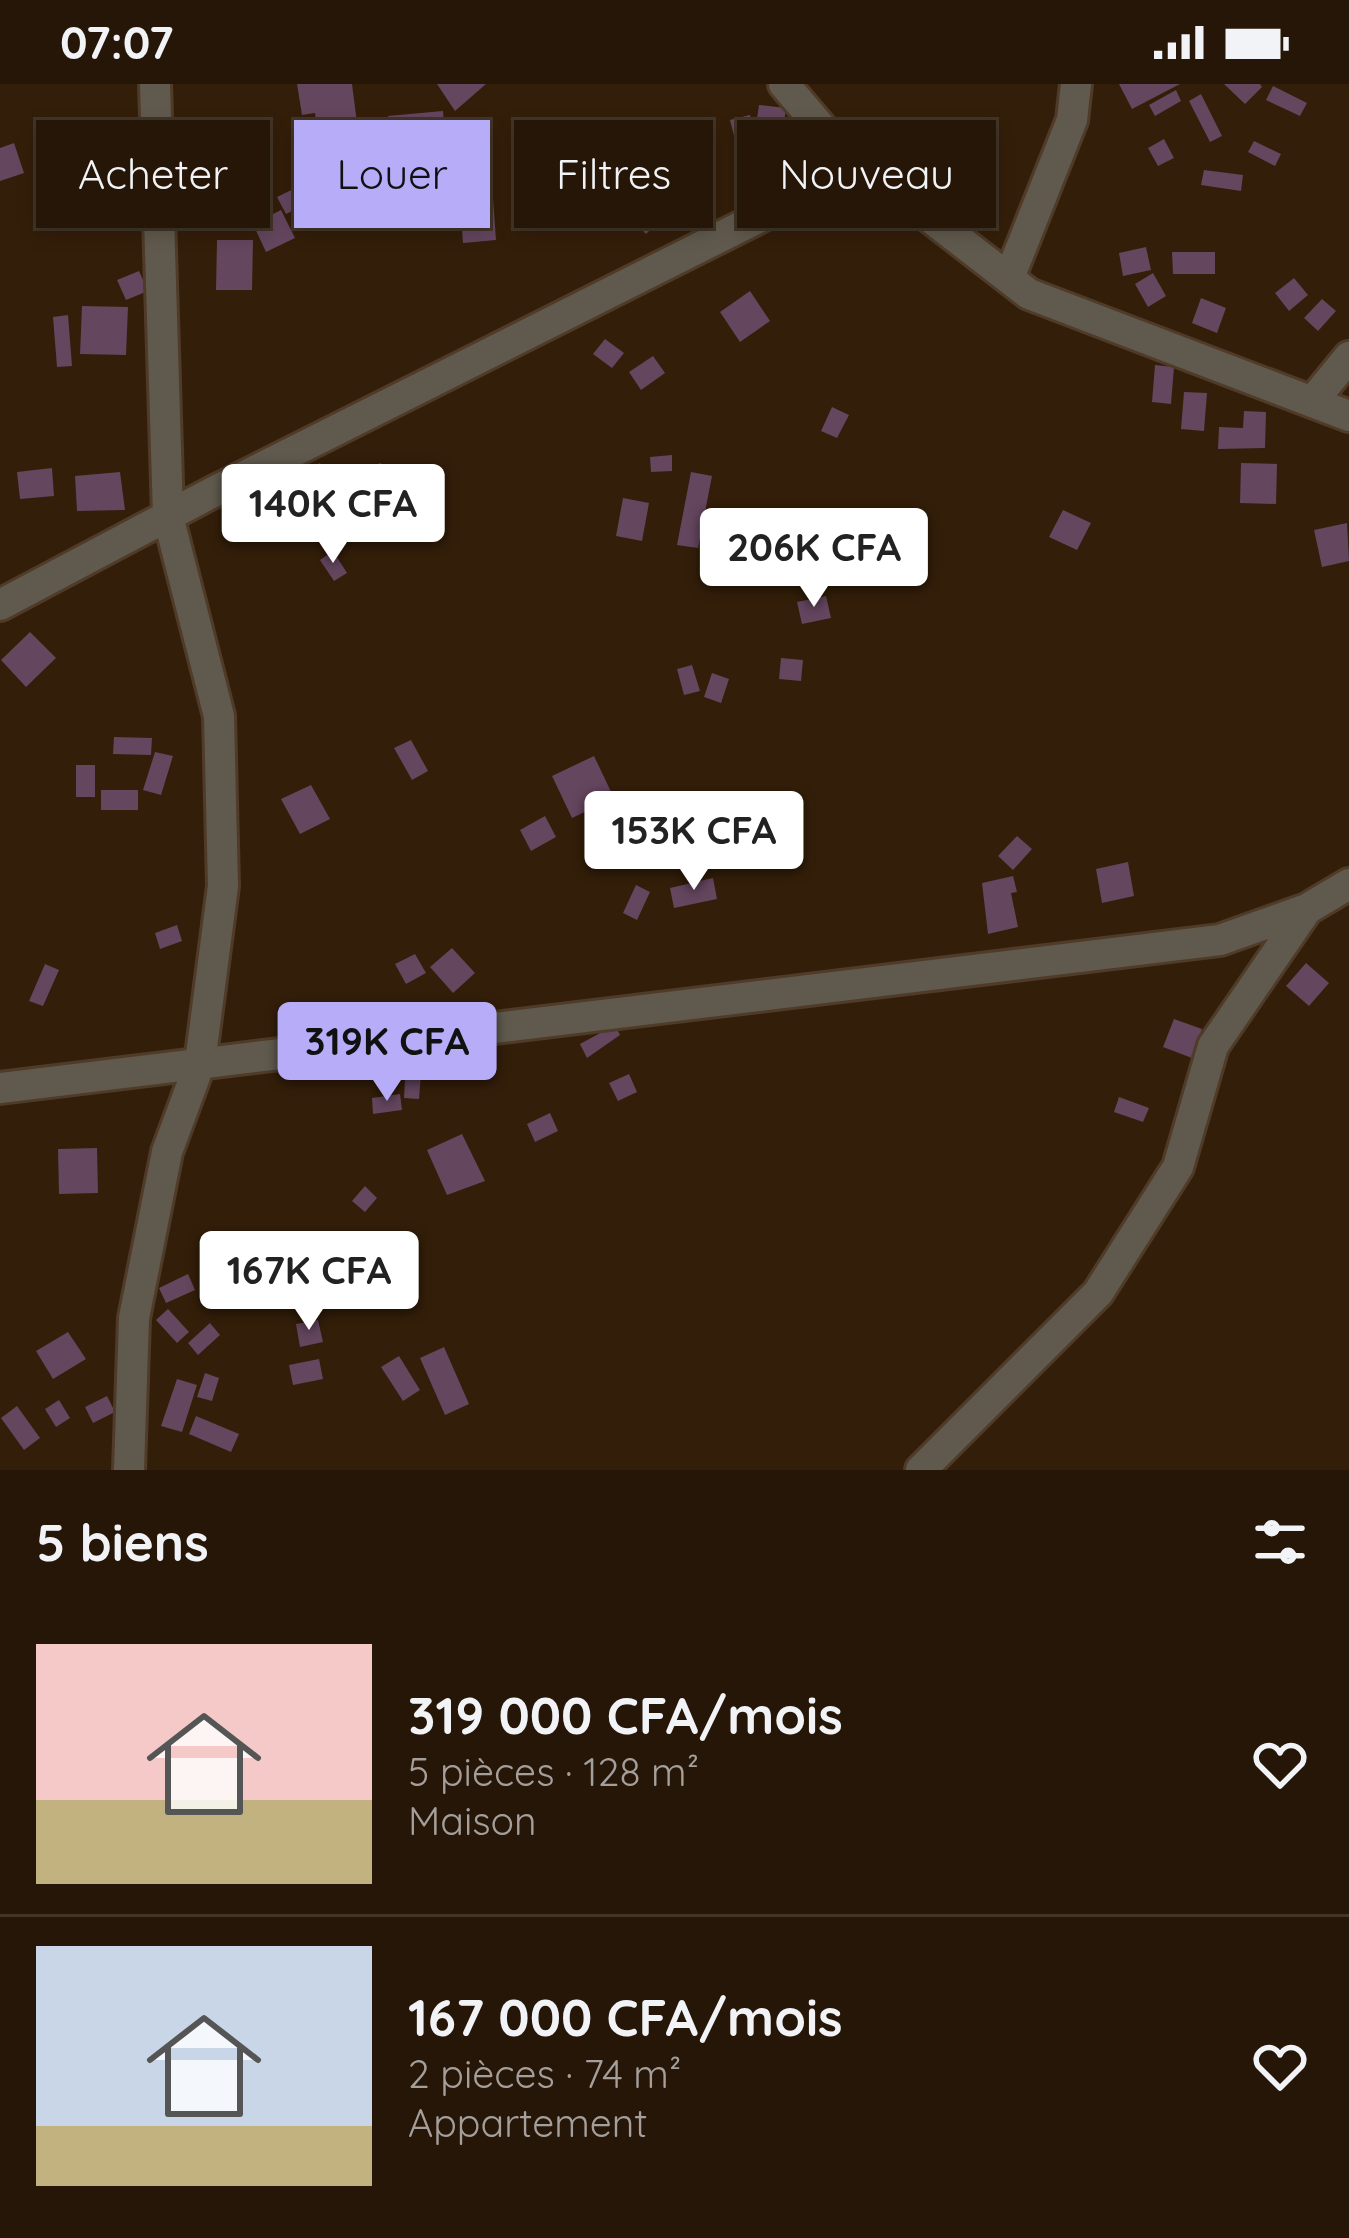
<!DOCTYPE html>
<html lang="fr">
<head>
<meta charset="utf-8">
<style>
	body { margin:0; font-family:Quicksand,sans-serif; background:#2e1f11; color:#f1f3f6; height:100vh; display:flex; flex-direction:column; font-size:45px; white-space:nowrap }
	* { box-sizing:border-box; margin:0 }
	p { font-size:39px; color:#a49f9b }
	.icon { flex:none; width:66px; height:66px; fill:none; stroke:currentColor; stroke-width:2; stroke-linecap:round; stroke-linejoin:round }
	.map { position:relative; height:1386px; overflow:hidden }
	.panel { display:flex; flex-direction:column; background:#261607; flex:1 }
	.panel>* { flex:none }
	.banner { position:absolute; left:36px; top:36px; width:1278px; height:108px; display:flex; gap:24px }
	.price { position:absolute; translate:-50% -102px; padding:0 27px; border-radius:12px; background:#fff; color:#222; font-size:39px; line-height:78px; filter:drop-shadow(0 3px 6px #0008) }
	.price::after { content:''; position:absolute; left:50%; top:72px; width:36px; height:27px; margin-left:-18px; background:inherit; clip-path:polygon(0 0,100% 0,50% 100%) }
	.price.selected { background:#b6acf8; color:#111 }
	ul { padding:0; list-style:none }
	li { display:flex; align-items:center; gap:36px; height:300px; padding:0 36px }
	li+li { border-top:3px solid #423528 }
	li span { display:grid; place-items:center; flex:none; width:336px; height:240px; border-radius:0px; color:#555 }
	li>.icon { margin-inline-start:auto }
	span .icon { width:144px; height:144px; fill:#fffc; stroke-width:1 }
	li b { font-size:51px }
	h2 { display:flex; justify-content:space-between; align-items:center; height:144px; padding:0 36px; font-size:51px }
	.pill { padding:0 42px; border-radius:0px; background:#261607; box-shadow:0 6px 18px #0003,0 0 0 3px #423528; font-size:42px; line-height:108px }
	.pill.selected { background:#b6acf8; color:#111 }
	.status { display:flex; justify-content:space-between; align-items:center; height:84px; padding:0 60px; background:#261607; direction:ltr }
	.status svg { height:33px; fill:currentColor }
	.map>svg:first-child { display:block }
	.building { fill:#64465f }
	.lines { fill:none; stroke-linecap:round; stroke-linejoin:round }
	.street-casing { stroke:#4f3b27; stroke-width:36 }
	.street { stroke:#605a4e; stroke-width:30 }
</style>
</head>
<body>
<div class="status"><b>07:07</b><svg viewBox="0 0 49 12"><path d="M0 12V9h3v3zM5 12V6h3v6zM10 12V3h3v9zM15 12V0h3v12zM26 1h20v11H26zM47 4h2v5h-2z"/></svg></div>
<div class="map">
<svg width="1349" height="1386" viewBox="0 0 1349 1386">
	<rect width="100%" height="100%" fill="#331e09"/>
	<path class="building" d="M297,0H352L357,39L317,45L315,29L302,31Z
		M437,0H486L455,27Z
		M1119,0H1180L1132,25Z
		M1224,0H1260L1262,3L1245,20Z
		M1273,2L1307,19L1300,32L1266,16Z
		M1176,6L1181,17L1155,32L1149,21Z
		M1201,10L1222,52L1210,58L1189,17Z
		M759,21L786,24L784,39L757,35Z
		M443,27L445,54L390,59L388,32Z
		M750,31L757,62L738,67L730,36Z
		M801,34L811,49L779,72L768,57Z
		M1164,55L1174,74L1158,82L1148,64Z
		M1254,57L1281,70L1275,82L1248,68Z
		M458,58V62L489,60L496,156L463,159L458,91L380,97L378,64Z
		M567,58L573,82L557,87L550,63Z
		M14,59L24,89L0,97V64Z
		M530,67L540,95L522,101L512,73Z
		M711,69L714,91L690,94L688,72Z
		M675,81L684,108L667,114L658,87Z
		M596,83L617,104L607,114L586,93Z
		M1204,86L1243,91L1241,107L1201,101Z
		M306,99L314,116L286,130L277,113Z
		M644,122L659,137L646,150L632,135Z
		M281,126L295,154L266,168L253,140Z
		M217,156H253L252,206H216Z
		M1146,163L1151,186L1123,192L1119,169Z
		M1172,168H1215V190H1173Z
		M139,187L148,207L126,216L117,196Z
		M1153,189L1166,212L1148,223L1135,200Z
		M1294,194L1308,211L1289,227L1275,209Z
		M750,207L770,237L740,258L720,228Z
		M1201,214L1226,224L1217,249L1192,239Z
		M1322,215L1336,227L1318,247L1304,234Z
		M82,222L128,223L126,271L80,270Z
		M68,231L72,282L57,283L53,233Z
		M605,255L624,269L612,284L593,270Z
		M653,272L665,289L641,306L629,288Z
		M1155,281L1174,283L1171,320L1152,318Z
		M1184,308L1207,309L1204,347L1181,345Z
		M832,323L849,331L837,354L821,347Z
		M1244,327L1266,328L1265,364L1218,365L1219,343L1243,344Z
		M672,371V387L651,388L650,373Z
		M320,379L337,405L317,418L300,392Z
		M381,379L393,423L359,433L347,389Z
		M1241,379L1277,380L1276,420L1240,419Z
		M52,384L54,412L20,415L17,388Z
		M120,388L125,426L77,427L75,392Z
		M691,388L712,392L698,464L677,461Z
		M298,397L320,429L301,441L280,410Z
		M623,414L649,419L642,457L616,452Z
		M1063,426L1091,439L1077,466L1049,453Z
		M1347,439L1349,477L1322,483L1314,446Z
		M333,467L347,489L334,497L320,476Z
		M826,512L831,534L802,540L797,518Z
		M30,548L56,574L26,603L1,576Z
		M781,574L803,576L801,597L779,595Z
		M692,581L700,607L684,611L677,585Z
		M712,589L729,595L721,619L704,613Z
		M114,653L152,654L151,671L113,670Z
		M411,656L428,687L412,696L394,664Z
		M155,668L173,672L161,711L143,706Z
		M594,672L614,714L572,734L552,692Z
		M76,681H95V713H76Z
		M311,701L330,735L300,750L281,715Z
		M101,706H138V726H101Z
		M545,732L556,753L531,767L520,746Z
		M1017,752L1032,765L1013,786L998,772Z
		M1128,778L1134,812L1102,819L1096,785Z
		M1013,792L1017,808L1011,809L1018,843L988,850L982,799Z
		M713,794L717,815L674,824L670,804Z
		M636,801L650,808L637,836L623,829Z
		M177,841L182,857L160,865L155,849Z
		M452,864L475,889L453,909L430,883Z
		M415,870L426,889L406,900L395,880Z
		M1306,879L1329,899L1309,922L1286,902Z
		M45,880L59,886L43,922L29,917Z
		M1174,935L1202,945L1192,974L1163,963Z
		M615,941L620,951L587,974L580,960Z
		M406,977H422L419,1015L404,1014Z
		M629,990L637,1008L618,1017L609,999Z
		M400,1010L402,1026L373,1030L372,1014Z
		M1119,1013L1149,1024L1143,1038L1114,1028Z
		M550,1029L558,1047L535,1058L527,1040Z
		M462,1050L485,1097L447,1111L427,1066Z
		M97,1064L98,1109L59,1110L58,1065Z
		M365,1102L377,1114L365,1128L352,1117Z
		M188,1190L195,1206L166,1219L159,1204Z
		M168,1225L189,1248L177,1259L156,1236Z
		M318,1236L323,1258L300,1263L296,1240Z
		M210,1239L220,1251L198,1271L188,1259Z
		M68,1248L86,1275L53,1295L36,1267Z
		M444,1263L469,1320L445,1331L420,1274Z
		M399,1272L420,1306L403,1317L381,1283Z
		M319,1275L323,1295L293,1301L289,1281Z
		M205,1289L219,1294L212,1317L197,1313Z
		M177,1295L197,1301L182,1348L161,1342Z
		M107,1312L115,1328L93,1339L85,1323Z
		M59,1316L70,1334L56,1343L45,1325Z
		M17,1322L40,1354L24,1366L1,1334Z
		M196,1332L239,1350L231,1368L189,1350Z"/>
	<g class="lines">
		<defs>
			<path id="street" d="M784,0L835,60L1029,210L1349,332
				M1009,194L1072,36L1076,0
				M1312,318L1349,273
				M0,521L217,406L760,133L855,75
				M0,1004L1220,856L1307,825L1349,800
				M129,1386L134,1234L167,1068L200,979L223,802L219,632L168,432L155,0
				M921,1386L1098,1209L1178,1083L1213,962L1307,825"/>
		</defs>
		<use href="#street" class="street-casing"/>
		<use href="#street" class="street"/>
	</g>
</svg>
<b class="price" style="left:333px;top:482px">140K CFA</b>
<b class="price" style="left:814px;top:526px">206K CFA</b>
<b class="price" style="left:694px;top:809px">153K CFA</b>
<b class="price selected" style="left:387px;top:1020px">319K CFA</b>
<b class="price" style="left:309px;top:1249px">167K CFA</b>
<div class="banner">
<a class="pill">Acheter</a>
<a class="pill selected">Louer</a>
<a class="pill">Filtres</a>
<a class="pill">Nouveau</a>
</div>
</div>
<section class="panel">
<h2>5 biens<svg class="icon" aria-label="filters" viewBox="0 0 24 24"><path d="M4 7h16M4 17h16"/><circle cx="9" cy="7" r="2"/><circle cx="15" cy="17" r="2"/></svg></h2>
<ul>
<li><span style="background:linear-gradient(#f6c9c9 65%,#c2b280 0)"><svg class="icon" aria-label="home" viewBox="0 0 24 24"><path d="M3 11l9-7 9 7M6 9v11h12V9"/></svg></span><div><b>319 000 CFA/mois</b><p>5 pièces · 128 m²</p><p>Maison</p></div><svg class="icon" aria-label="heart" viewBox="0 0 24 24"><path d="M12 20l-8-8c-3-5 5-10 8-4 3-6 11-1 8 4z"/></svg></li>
<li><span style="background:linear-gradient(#c9d6e8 75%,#c2b280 0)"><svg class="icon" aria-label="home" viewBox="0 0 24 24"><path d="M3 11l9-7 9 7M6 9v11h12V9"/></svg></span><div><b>167 000 CFA/mois</b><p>2 pièces · 74 m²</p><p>Appartement</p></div><svg class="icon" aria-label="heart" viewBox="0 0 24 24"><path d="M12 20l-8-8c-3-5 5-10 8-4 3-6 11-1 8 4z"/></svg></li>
</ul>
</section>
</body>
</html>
